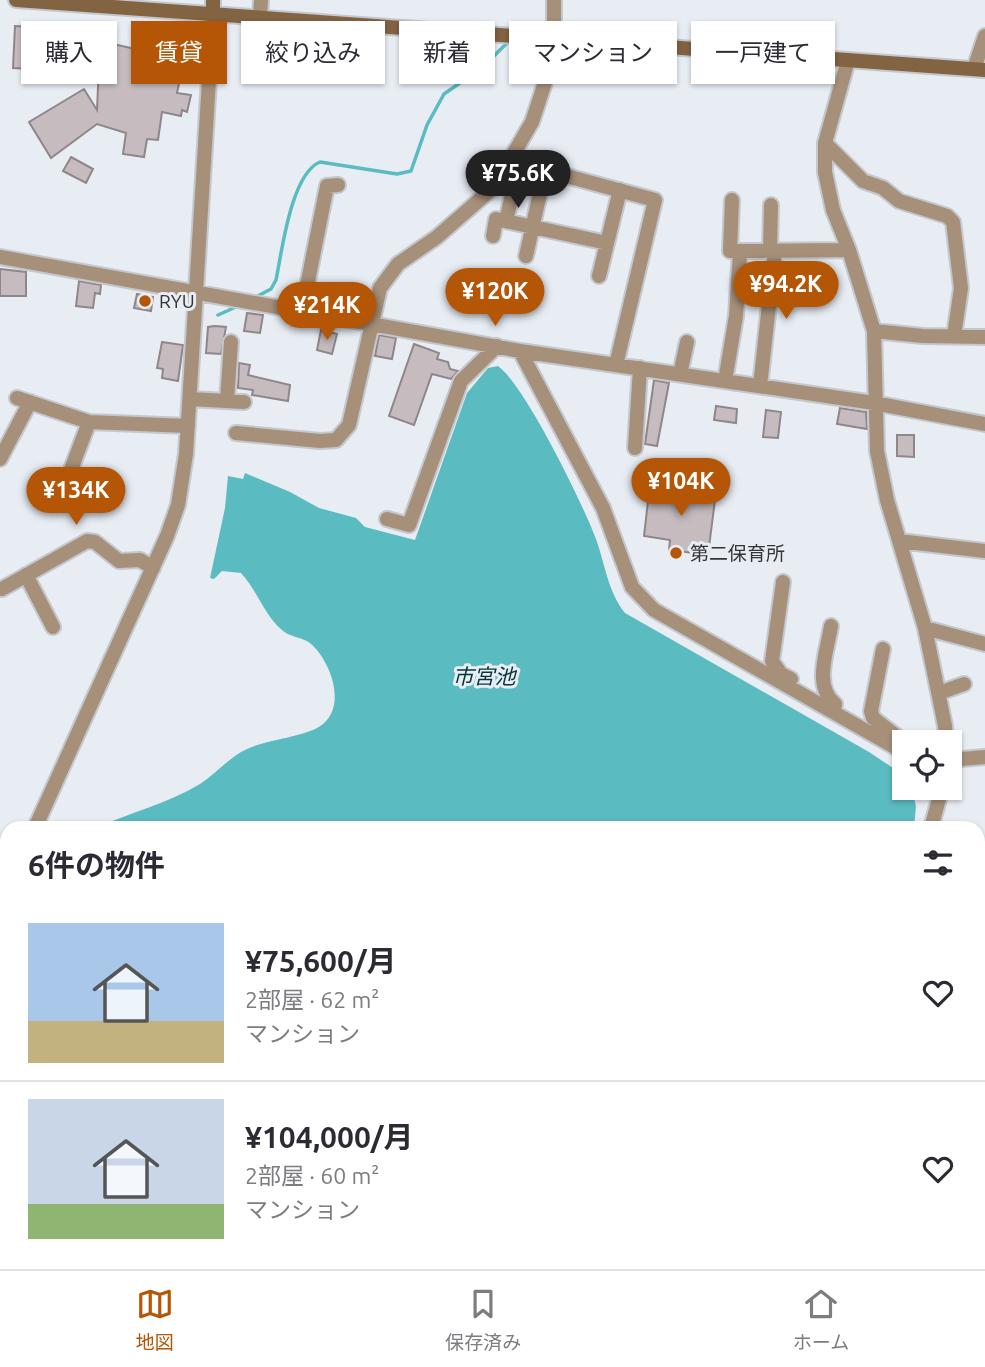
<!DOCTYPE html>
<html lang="ja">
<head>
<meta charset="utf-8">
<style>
	body { margin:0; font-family:Ubuntu,"Noto Sans JP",sans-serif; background:#f7f7f7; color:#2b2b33; height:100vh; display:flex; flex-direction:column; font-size:26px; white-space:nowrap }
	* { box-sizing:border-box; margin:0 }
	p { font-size:23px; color:#7c7c81 }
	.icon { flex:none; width:38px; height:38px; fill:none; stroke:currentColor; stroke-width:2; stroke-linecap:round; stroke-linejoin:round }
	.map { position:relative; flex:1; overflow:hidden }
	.sheet { position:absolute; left:0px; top:821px; width:985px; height:450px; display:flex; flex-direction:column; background:#fff; border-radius:21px 21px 0 0; box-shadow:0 2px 5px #0004 }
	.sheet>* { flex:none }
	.banner { position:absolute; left:21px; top:21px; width:943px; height:63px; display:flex; gap:14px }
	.fabs { position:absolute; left:892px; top:730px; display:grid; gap:14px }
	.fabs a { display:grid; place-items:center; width:70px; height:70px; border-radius:0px; background:#fff; box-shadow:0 2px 5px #0004; font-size:35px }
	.price { position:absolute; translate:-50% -60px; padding:0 16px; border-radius:24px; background:#b45605; color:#fff; font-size:23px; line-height:46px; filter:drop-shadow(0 2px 4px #0008) }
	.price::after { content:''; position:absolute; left:50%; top:42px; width:21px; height:16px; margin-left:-10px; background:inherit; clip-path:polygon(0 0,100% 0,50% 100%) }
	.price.current { background:#222; color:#fff }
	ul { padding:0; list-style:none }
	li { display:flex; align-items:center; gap:21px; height:175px; padding:0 28px }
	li+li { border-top:2px solid #e1e1e2 }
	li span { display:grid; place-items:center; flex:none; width:196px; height:140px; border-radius:0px; color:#555 }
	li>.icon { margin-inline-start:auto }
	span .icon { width:84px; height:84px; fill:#fffc; stroke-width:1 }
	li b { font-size:30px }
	h2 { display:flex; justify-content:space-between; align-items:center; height:84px; padding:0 28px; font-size:30px }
	.chip { padding:0 24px; border-radius:0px; background:#fff; box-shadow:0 2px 5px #0004; font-size:24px; line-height:63px }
	.chip.current { background:#b45605; color:#fff }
	.tabs { display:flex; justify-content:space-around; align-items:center; height:98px; border-top:2px solid #e1e1e2; background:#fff; font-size:19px; color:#7c7c81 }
	.tabs a { display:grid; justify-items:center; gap:4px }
	.tabs .current { color:#b45605 }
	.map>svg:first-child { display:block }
	.water { fill:#5abbc1 }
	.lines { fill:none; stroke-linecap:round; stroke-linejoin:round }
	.stream { stroke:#5abbc1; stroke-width:3.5 }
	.building { fill:#c6bcc0; stroke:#8f8689; stroke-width:2 }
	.lane-casing { stroke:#c4c8ce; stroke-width:10 }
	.street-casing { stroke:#c4c8ce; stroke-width:18 }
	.secondary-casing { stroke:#c4c8ce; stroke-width:18 }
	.lane { stroke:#a6907a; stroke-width:7 }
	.street { stroke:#a6907a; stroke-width:14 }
	.secondary { stroke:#826342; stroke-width:14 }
	.poi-dot { fill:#b45605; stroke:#e8edf4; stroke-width:2.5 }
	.labels { text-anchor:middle; stroke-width:6; stroke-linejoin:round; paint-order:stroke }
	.poi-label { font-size:19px; fill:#333538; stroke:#e8edf4; text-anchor:start }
	.water-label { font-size:21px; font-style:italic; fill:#033437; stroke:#e8edf4 }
</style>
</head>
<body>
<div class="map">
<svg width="985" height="1269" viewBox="0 0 985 1269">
	<rect width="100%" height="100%" fill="#e8edf4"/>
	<path class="water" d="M498,366C524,384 583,504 596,539C605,564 608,592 625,613L869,752L902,774L905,788L912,790L916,806L914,828H96C131,812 167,804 200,784C216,774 229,757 247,749C267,739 308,737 323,724C347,704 330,660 310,643C302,637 289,637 282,630C264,615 257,590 241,573L222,571L214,579L210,578L225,508L228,476L243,479L245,473L290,492L319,508L356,518L365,527L415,540L467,393L488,368Z"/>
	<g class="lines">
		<path class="stream" d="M254,298L271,289L276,280C282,251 291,174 320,162L397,174L411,171L427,125L444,94L483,67L506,44
			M218,315L238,306"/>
	</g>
	<path class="building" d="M15,26L69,29L67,71L13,68Z
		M100,41L184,60L177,93L191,95L187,112L182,110L181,116L162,112L158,140L147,139L144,157L123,154L126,133L97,124L51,158L29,122L84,89L97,110Z
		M71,157L93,169L86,183L63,171Z
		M0,269L26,272V296H0Z
		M79,281L101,285L100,294L95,293L93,308L76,306Z
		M137,294L153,297L151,311L134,308Z
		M247,313L263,315L260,333L244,331Z
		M215,326L226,327L221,354L206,353L208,327Z
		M321,330L337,334L332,354L317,350Z
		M379,335L396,338L392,359L375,356Z
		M162,342L183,345L178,381L162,378L163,369L157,368Z
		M414,344L439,353L437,359L448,362L450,369L458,371L451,379L432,374L414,425L389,416Z
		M239,363L250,365L248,375L290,385L288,401L252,395L253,390L238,388Z
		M654,380L669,383L657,446L645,444Z
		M716,406L737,409L736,423L714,420Z
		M840,408L866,412L867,429L837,424Z
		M766,410L781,412L778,438L763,437Z
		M897,435H914V457L897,456Z
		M650,484L716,492L708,555L669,550L670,540L644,536Z"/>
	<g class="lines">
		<defs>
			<path id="lane" d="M978,1262L985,1260
				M945,1269L971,1264"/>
			<path id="street" d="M554,0V40
				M260,18L261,0
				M848,60L825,143V172L833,210L849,250L874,331L877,451L887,500L925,628L945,726L946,742
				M974,69L985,36
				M825,143L863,181L883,188L899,201L947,216L953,222L961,288L954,336
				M511,161L655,200L616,365
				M732,200L730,251L849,250
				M506,221L513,191
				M493,236L496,219L607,243
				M770,251L771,205
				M526,256L545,171
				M0,257L520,351L874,403L985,424
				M599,276L620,190
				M302,311L327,186L338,185
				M874,331L923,336L985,337
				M520,351L603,508L632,587L654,610L905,753
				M680,374L687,342
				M725,381L736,316L740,251
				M760,386L775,251
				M17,398L89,422L188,426
				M190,399L244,402
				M227,401L231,342
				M236,433L320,441L336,440L349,425L380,288L398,264L437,237L494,187L532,122L559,40
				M635,448L640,368
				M0,459L30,402
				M61,496L89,422
				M387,519L409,525L461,381L497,346
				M899,541L985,551
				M26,575L53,627
				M783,582L772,661L781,674L791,679
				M2,589L87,541L95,542L119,561L140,560L153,568
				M831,626C827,652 813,686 835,704L834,711
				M925,628L985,644
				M883,649L871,711L873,718L899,738L895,746
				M939,693L964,684
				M950,760L985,757
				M35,828L167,536L178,505L186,454L213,15
				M931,828L942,788
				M0,907L7,891
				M978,910L985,915
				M978,1050L985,1039
				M978,1068L985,1074
				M0,1105L7,1103
				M0,1234L7,1233
				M319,1264V1269
				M694,1264L713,1269
				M627,1269L628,1264
				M649,1269L685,1264
				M782,1269L783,1264"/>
			<path id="secondary" d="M16,0L985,70
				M213,15V0"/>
		</defs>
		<use href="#lane" class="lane-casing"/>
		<use href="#street" class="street-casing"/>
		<use href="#secondary" class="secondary-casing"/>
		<use href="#lane" class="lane"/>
		<use href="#street" class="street"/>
		<use href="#secondary" class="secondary"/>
	</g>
	<g class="poi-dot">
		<circle cx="145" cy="301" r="7"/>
		<circle cx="676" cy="553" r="7"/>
	</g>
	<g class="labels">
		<g class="poi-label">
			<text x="159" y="308">RYU</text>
			<text x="690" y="560">第二保育所</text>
		</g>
		<g class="water-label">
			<text x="484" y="684">市宮池</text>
		</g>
	</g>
</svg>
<div class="fabs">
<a><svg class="icon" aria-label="locate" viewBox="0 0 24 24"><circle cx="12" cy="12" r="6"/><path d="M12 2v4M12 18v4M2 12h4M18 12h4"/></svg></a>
</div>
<b class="price current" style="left:518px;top:210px">¥75.6K</b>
<b class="price" style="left:786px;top:321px">¥94.2K</b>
<b class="price" style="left:495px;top:328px">¥120K</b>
<b class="price" style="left:327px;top:342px">¥214K</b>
<b class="price" style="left:681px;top:518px">¥104K</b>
<b class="price" style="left:76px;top:527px">¥134K</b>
<div class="banner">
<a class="chip">購入</a>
<a class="chip current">賃貸</a>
<a class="chip">絞り込み</a>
<a class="chip">新着</a>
<a class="chip">マンション</a>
<a class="chip">一戸建て</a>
</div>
<section class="sheet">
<h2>6件の物件<svg class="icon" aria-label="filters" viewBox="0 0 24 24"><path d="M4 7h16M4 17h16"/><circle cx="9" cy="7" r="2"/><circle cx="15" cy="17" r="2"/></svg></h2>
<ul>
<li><span style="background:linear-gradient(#a9c7e8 70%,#c2b280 0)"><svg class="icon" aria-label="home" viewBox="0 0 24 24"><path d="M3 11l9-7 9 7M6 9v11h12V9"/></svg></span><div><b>¥75,600/月</b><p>2部屋 · 62 m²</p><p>マンション</p></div><svg class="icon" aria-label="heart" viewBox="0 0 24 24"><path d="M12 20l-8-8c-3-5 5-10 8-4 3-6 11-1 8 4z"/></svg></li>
<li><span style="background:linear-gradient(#c9d6e8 75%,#8fb573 0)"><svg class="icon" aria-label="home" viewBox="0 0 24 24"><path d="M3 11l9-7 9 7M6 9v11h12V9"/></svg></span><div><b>¥104,000/月</b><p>2部屋 · 60 m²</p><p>マンション</p></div><svg class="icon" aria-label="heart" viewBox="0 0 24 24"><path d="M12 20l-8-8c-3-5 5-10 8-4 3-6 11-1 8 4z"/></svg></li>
</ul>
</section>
</div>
<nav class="tabs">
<a class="current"><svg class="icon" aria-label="map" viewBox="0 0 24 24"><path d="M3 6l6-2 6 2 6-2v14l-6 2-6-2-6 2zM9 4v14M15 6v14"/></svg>地図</a>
<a><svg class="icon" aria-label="saved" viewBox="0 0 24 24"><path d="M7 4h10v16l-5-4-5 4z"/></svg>保存済み</a>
<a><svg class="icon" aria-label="home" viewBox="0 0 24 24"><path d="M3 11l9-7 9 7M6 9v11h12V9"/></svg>ホーム</a>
</nav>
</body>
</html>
